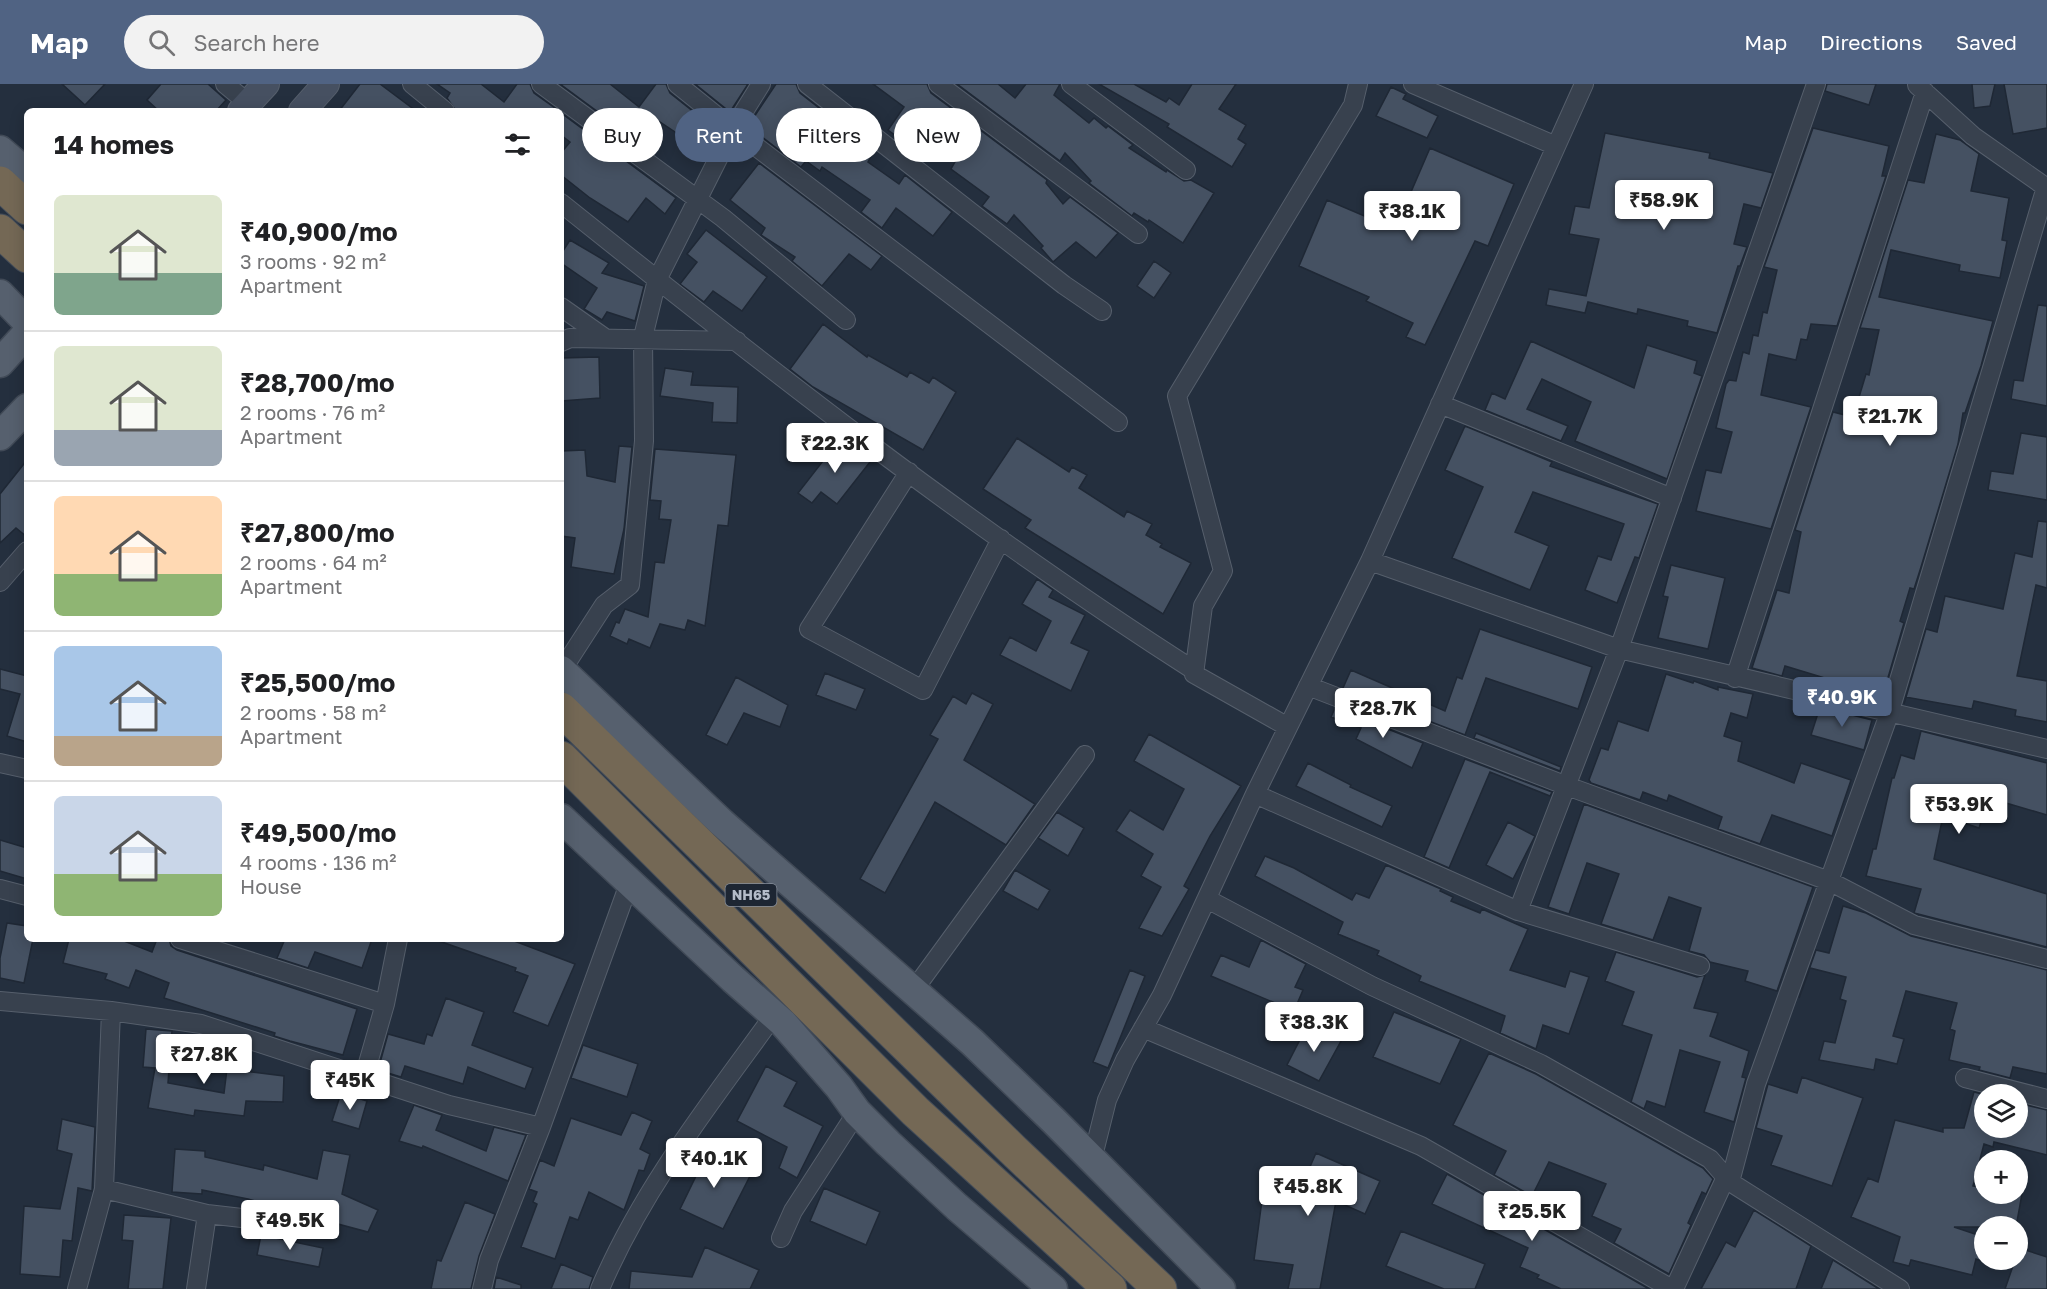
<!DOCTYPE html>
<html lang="en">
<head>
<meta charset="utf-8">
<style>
	body { margin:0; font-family:"Golos Text",sans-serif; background:#f2f2f2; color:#202124; height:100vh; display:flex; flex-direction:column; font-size:22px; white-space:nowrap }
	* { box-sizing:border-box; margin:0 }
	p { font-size:20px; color:#757577 }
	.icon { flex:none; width:33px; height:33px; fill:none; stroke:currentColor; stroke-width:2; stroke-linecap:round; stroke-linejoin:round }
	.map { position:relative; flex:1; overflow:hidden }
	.panel { position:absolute; left:24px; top:24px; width:540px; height:834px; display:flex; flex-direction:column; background:#fff; border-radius:9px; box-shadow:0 3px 15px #0003 }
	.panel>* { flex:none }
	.banner { position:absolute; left:582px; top:24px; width:570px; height:54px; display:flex; gap:12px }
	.fabs { position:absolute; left:1974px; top:1000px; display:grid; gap:12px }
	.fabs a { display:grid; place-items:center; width:54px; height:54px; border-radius:50%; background:#fff; box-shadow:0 3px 15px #0003; font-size:30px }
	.price { position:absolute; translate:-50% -51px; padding:0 14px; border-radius:6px; background:#fff; color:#222; font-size:20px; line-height:39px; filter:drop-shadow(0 2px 3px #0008) }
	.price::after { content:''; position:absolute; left:50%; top:36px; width:18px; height:14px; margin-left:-9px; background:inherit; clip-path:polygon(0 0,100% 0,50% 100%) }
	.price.current { background:#506383; color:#fff }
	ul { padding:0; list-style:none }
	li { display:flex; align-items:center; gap:18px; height:150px; padding:0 30px }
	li+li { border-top:2px solid #e0e0e0 }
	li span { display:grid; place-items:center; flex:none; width:168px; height:120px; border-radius:9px; color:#555 }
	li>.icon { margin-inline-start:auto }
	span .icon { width:72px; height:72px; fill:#fffc; stroke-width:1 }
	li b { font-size:26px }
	h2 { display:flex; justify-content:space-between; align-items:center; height:72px; padding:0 30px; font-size:26px }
	.pill { padding:0 21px; border-radius:27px; background:#fff; box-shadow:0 3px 15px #0003; font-size:21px; line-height:54px }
	.pill.current { background:#506383; color:#fff }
	header { display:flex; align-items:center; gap:36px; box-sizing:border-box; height:84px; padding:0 30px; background:#506383; color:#fff }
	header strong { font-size:28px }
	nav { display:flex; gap:33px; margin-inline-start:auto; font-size:21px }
	.search { width:420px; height:54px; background:#f2f2f2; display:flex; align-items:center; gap:15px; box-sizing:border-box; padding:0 21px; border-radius:33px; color:#757577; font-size:22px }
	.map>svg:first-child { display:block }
	.building { fill:#455162; stroke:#1f2835; stroke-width:1.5 }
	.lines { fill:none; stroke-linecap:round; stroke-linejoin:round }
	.street-casing { stroke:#565f6c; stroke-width:20 }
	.secondary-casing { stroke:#565f6c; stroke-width:28 }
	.primary-casing { stroke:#414a57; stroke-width:31 }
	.highway-casing { stroke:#434c59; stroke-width:35 }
	.street { stroke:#38414e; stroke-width:18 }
	.secondary { stroke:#465061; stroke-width:26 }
	.primary { stroke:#56606e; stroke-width:28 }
	.highway { stroke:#746855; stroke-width:33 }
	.labels { text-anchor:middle; stroke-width:6; stroke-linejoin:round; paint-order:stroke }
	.shield { fill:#1d2633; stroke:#878f9c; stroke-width:1.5 }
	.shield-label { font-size:14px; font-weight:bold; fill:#b4bcc9 }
</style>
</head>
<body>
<header>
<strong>Map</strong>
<div class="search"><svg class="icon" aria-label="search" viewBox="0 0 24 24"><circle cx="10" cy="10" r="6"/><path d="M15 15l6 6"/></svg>Search here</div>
<nav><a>Map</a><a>Directions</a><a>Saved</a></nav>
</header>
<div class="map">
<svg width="2047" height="1205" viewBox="0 0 2047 1205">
	<rect width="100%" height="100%" fill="#242f3e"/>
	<path class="building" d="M62,0H105L85,21Z
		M161,0H208L226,16L216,27H159L147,16Z
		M360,0H380L416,27H339Z
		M437,0H481L504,18L517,0H530L534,9L559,27H456L447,14L450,9Z
		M560,0H610L639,23L656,0H666L670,9L719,48L708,70L657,36L639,58Z
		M695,0H748L730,28Z
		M776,0H796L800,9L874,67L868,78L899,100L905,91L952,128L933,152L896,124L882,144L861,128L870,116L822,83L820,87L806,77L801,83L748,42Z
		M873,0H927L931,9L1047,96L1046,99L1063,120L1070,113L1118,149L1096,174L1076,158L1053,178L1041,164L1043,162L1014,131L1007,140L982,122L989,113L951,85L964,62L931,34L928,38L921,32L903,57L888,46L904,23Z
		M957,0H998L1015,14L1026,0H1060L1054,11L1089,39L1094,34L1106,44L1108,42L1133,61L1129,64L1166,88L1167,86L1184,97L1191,96L1214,109L1183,159L1149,136L1148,138L1134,129L1132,132L1089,99L1091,97L1065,69L1060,77Z
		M1099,0H1134L1166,18L1169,14L1179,21L1192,0H1236L1219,25L1246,41L1238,55L1246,60L1232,83L1167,43L1169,40Z
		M1827,0H1876L1869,21L1825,7Z
		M1972,0H1995L1990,22L1974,24Z
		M2004,0H2047V44L2013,50Z
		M1391,3L1406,10L1403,15L1438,32L1427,54L1376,32Z
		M561,29L676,114L665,130L646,114L628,138L590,114L561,91V69L570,58L561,51Z
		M1813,44L1889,62L1882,92H1886L1837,242L1811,240L1807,256L1801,255L1796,276L1769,270L1761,311L1811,323L1771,445L1696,427L1706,386L1721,389L1732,348L1716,344L1726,300L1729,296L1736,297L1743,268L1749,270L1753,251L1758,252L1763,228L1767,229L1777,186L1764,183Z
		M1605,49L1710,69L1709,74L1773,89L1761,124L1744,120L1734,160L1747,163L1740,182H1738L1717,249L1687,242L1688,237L1638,225L1637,230L1588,218L1585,229L1546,221L1549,205L1586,212L1599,155L1569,150L1575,122L1589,124Z
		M1936,50L1960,56L1979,70L1971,107L2009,114L2002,156L2007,157L2000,194L1959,187L1960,181L1891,166L1879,213L1993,237L1981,282L1965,329H1963L1958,360L1921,483L1914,505L1910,504L1900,537L1904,539L1882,614H1878L1826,602L1828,595L1785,582L1782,592L1752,584L1777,506L1789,509L1801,448L1795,446L1833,328L1853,333L1866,290L1869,291L1879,246L1860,244L1908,96L1924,99Z
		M1430,64L1514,100L1488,162L1475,157L1425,261L1406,253L1413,239L1366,217L1369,213L1299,182L1327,116L1395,145Z
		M759,79L882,172L871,186L849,170L822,202L792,177L795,173L761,151L765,144L730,116Z
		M706,146L767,193L742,227L713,207L704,218L680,200L697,178L687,170Z
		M570,156L609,179L602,189L644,202L635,237L607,228L602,236L584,225L597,204L561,179V170Z
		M1154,177L1171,189L1154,214L1137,202Z
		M2038,221L2047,222V322L2011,315L2014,296L2023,297Z
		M823,240L867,273L868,271L907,293L910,288L929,299L933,293L956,308L923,366L813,303L790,285Z
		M1531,257L1634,304L1647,261L1697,277L1694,289L1702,292L1667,395L1575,357L1591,318L1542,295L1527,325L1568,342L1561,357L1485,326L1492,309L1505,315Z
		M599,273L600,314L561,317V274Z
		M665,284L693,288L691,301L738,303L737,339L712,338L713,319L660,312Z
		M1465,342L1552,378L1550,382L1658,420L1639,474L1635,473L1617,519L1585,506L1598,472L1611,476L1624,440L1533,408L1515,448L1549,462L1530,506L1452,474L1483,403L1445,386Z
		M2021,349L2047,353V416L1988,406L1991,387L2013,390Z
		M1017,354L1069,388L1072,383L1087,391L1079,404L1124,433L1127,427L1152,440L1146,451L1162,460L1160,463L1191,479L1163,530L1025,444L1031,436L983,405Z
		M840,355L870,378L837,420L821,408L812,419L798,409Z
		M619,362L632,363L624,445L614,490L571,483L575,454L561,452V367L585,366L587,392L615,398Z
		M655,365L736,371L728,442L718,441L705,542L688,536L685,546L660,540L650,564L629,555L627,560L610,552L616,538L619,539L625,525L648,533L655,478L664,479L671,436L659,435L661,417L650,416Z
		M27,376V453L16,444L0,459V410Z
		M2038,437L2047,438V504L2036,501L2017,592L2047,597V638L2015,632L2016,626L1974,617L1972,625L1906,613L1904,620L1926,545L1937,548L1945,512L2003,525L2015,469L2032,473Z
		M1671,481L1725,494L1708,565L1658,554L1668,513L1663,512Z
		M1037,495L1053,506L1049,513L1085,531L1071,559L1089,567L1071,607L1000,571L1010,553L1036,567L1051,537L1022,520Z
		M1480,545L1592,583L1578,625L1486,594L1465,651L1343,604L1351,586L1445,627L1457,593L1462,595Z
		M0,585L27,592V658L7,652L20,610L0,605Z
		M825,589L865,605L856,626L816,611Z
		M1666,590L1693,599L1694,597L1718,606V603L1753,610L1747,634L1731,629L1724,652L1742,658L1738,677L1794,699L1801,679L1851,696L1832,752L1772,731L1760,760L1718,745L1722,733L1669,711L1667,717L1643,708L1640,716L1591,699L1589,696L1601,664L1608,666L1618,637L1648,647Z
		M736,593L788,621L780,643L744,629L727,661L706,651Z
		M972,609L993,620L964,676L1035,720L1006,761L935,718L885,809L860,795L938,655L930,651L953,612L966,620Z
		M1820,623L1872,636L1864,666L1811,651Z
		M1335,624L1423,659L1412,684L1356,655L1361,644L1331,633Z
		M1921,647L2047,679V731L1989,714L1979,744L1943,732L1934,775L2047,810V863L1918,830L1914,829L1921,805L1866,792L1873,765H1876L1892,694H1894L1901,671L1914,675Z
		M1476,649L1561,683L1560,687L1474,654Z
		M1149,650L1241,702L1210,752L1184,802L1189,805L1162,852L1139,844L1161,803L1141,792L1153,770L1116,747L1130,726L1163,746L1184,705L1134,677Z
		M1465,675L1552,708L1550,712L1490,688L1449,784L1424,773Z
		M1308,679L1351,701L1350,703L1392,722L1382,743L1296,702Z
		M1584,720L1813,803L1777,907L1745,897L1748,887L1710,878L1704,871L1689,867L1701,824L1669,813L1653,856L1601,840L1619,790L1587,779L1569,830L1548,823Z
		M1057,728L1084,744L1068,772L1038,754Z
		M1508,738L1535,752L1513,795L1486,781Z
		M0,756L27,764V795L0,787Z
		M1265,772L1294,784L1352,816L1356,809L1369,814L1386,781L1441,805L1440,807L1453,813L1451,817L1480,829L1482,825L1528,845L1510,886L1565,903L1570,887L1589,893L1569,950L1543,941L1536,965L1500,949L1505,932L1419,897L1421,892L1377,871L1379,867L1338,850L1343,838L1255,792Z
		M1015,786L1050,806L1038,826L1003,807Z
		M1843,822L1866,829L1911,852L2047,886V990L2013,983L2010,994L1979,986L1980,983L1949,976L1955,947L1950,945L1957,919L1906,907L1893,952L1904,955L1897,980L1876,975L1874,986L1819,976L1824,957L1835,959L1846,917L1840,915L1846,893L1810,884L1799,914L1816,866L1829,869Z
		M7,839L27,842V855H33L24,899L0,894V874Z
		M69,855H119L152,868L157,855H169L171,862L177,866L357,925L343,971L290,957L274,952L275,949L164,914L169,899L136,886L129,904L105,895L107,890L63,879Z
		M285,855H372L362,884L315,868L308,884L277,874Z
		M440,855H509L575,880L548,942L513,928L528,892L515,887L516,884L439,857Z
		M1261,856L1306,880L1295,903L1303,906L1294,927L1211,892L1221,871L1249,883Z
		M1616,868L1697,893L1705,891L1694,924L1718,929L1710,952L1749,967L1742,993L1746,994L1734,1038L1704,1028L1720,978L1680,966L1665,1023L1647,1017L1644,1025L1631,1018L1652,951L1622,941L1634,908L1605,897Z
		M1130,886L1145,892L1108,984L1093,978Z
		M446,914L484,928L472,961L533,984L525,1005L468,983L463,1000L405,982L401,993L378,986L388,950L424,960L427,950L432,952Z
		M1394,928L1461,955L1440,1000L1373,973Z
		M1308,940L1341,957L1319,997L1287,981Z
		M146,945L172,947L168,999L224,1009L227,985L284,992L283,1018L246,1017L244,1032L195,1026L194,1032L148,1024L155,984L143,983Z
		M583,961L638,980L627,1013L571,994Z
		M1489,969L1536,990L1703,1084L1713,1095L1706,1110L1702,1108L1688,1139L1691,1141L1669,1190L1614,1159L1621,1145L1592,1132L1606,1100L1549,1078L1532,1112L1494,1091L1506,1067L1453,1041Z
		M766,982L797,998L784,1022L823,1042L797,1094L779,1084L787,1063L737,1037Z
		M1802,993L1863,1014L1832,1102L1771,1081L1782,1052L1756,1044L1768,1000L1797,1009Z
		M1974,1008L1986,1011L1984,1044H2018V1019L2047,1026V1071L1994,1058L1993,1063L1984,1060L1973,1102L1984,1104V1110H2022L2016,1143H1954L1984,1153V1178L1976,1175L1972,1191L1911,1176L1909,1182L1893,1178L1900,1153L1851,1133L1868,1094L1878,1098L1895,1036L1943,1048V1044H1964Z
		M341,1009L367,1017L359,1045L332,1037Z
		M414,1021L442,1031L436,1046L486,1067L494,1043L526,1051L508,1097L423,1062L422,1064L399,1057Z
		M632,1028L652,1037L640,1065L650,1070L644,1087L639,1086L624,1126L589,1108L578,1136L570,1133L555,1175L521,1163L537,1120L533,1118L537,1108L529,1105L540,1076L554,1082L571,1034L621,1051Z
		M62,1035L95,1043L92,1107L78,1104L72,1157L63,1156L60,1193L20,1190L24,1122L60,1125L72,1070L57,1066Z
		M701,1064L751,1090L723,1145L680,1125L696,1092L688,1088Z
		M175,1065L205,1067V1073L263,1086L264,1081L317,1095L323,1066L350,1071L342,1110L378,1126L368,1148L338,1140L330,1133L301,1130L248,1115L202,1106V1110L172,1108Z
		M1316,1069L1380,1097L1365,1130L1336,1117L1320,1205H1288L1293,1181L1254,1176L1265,1094L1303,1099Z
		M1447,1090L1649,1205H1561L1537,1194L1539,1191L1520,1183L1528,1164L1432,1120Z
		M824,1104L880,1128L866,1161L810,1137Z
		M465,1118L495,1130L479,1172L471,1205H431L437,1176L441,1177Z
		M1754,1126L1811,1162L1796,1205H1701L1726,1158L1735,1163Z
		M124,1131L171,1134L163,1205H128L133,1157L122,1156Z
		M1401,1147L1485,1180L1475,1205H1444L1386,1182Z
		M261,1151L323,1164L319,1183L257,1171Z
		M705,1163L759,1186L750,1205H629L631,1187L692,1193Z
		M2019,1164L2047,1173V1205H2005L2015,1176H2018Z
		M1833,1176L1879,1205H1821Z
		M561,1180L593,1193L589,1205H551Z
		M496,1193L521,1201V1205H494Z"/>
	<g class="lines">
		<defs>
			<path id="street" d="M225,0L248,19
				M412,0L445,27
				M541,0L723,134L846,236
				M677,0L733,45L1118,338
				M807,0L1064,201L1102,227
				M938,0L1138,150
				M1071,0L1186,86
				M1413,0L1556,62
				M1917,1L1973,52L2047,104
				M561,119C766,283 974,446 1195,587
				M561,223L605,254
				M561,258L570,254L737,257
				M1440,320L1672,414
				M909,388L809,545L923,606L1001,455
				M1370,477L1619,565L2047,665
				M0,498L27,467
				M562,586L604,521L630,501L644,357L643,253L657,196L733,45L761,0
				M1735,594L1925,8
				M1308,602L1567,702L1829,797L1914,841L2047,875
				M1288,643L1194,590L1203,522L1223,487L1177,312L1353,21L1358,0
				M0,679L27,685
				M1255,710L1518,827L1619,565L1816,0
				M0,805L27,812
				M1207,815L1372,902L1541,980L1710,1075L1730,1098L1900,1205
				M1518,827L1700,882
				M180,855L385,920
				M913,907L1085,671
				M0,917L111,927L201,940L449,1021L541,1043L630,797
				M1143,944L1421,1062L1672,1205
				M364,993L385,920L398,855
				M1965,994L2047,1015
				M1092,1076L1107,1016L1125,976L1162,911L1255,710L1370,477L1584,0
				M1730,1098L1756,1000L1889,630L2046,103
				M104,1105L207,1130L328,1144
				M781,1154L793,1127L857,1028
				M77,1205L104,1105L111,927
				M196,1205L207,1130
				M482,1205L489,1176L541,1043
				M600,1205C642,1105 711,1018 774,931
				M1674,1205L1726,1093"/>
			<path id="secondary" d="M241,27L266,0
				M302,27L326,0"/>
			<path id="primary" d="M0,66L27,89
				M0,210L27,238
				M0,279L27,249
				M0,352L27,324
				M561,586L722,739L972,958L1054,1037L1221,1205
				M561,734L733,895L783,939L839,1003L857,1028L888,1059L957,1123L1053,1205"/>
			<path id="highway" d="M0,99L27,124
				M0,147L27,172
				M561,625L1012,1065L1160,1205
				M561,674L915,1027L1110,1205"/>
		</defs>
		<use href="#street" class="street-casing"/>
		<use href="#secondary" class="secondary-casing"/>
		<use href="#primary" class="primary-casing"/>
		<use href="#highway" class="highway-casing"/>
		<use href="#street" class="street"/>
		<use href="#secondary" class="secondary"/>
		<use href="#primary" class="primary"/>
		<use href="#highway" class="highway"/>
	</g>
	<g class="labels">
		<rect class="shield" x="725.5" y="800" width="51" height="22" rx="4.5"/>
		<g class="shield-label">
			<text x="751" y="816">NH65</text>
		</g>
	</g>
</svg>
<div class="fabs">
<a><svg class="icon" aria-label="layers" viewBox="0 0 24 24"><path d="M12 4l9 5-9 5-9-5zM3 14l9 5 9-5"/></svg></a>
<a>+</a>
<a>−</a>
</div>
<b class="price" style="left:1664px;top:147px">₹58.9K</b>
<b class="price" style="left:1412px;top:158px">₹38.1K</b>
<b class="price" style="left:1890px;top:363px">₹21.7K</b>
<b class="price" style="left:835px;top:390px">₹22.3K</b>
<b class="price current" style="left:1842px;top:644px">₹40.9K</b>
<b class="price" style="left:1383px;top:655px">₹28.7K</b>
<b class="price" style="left:1959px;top:751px">₹53.9K</b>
<b class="price" style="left:1314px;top:969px">₹38.3K</b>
<b class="price" style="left:204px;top:1001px">₹27.8K</b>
<b class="price" style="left:350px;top:1027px">₹45K</b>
<b class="price" style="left:714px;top:1105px">₹40.1K</b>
<b class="price" style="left:1308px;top:1133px">₹45.8K</b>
<b class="price" style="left:1532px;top:1158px">₹25.5K</b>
<b class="price" style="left:290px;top:1167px">₹49.5K</b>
<div class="banner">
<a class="pill">Buy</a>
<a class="pill current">Rent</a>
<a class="pill">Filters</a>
<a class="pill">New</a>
</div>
<section class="panel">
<h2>14 homes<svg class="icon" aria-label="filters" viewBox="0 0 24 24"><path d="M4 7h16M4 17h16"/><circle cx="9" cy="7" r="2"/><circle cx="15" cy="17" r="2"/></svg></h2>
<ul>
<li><span style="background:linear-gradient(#dfe7d0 65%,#7fa58c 0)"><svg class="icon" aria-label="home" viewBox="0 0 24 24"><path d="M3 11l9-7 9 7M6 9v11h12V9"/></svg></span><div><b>₹40,900/mo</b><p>3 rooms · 92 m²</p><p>Apartment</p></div></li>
<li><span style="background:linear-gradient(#dfe7d0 70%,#9aa5b1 0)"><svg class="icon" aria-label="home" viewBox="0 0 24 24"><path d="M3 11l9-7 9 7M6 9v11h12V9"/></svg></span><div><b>₹28,700/mo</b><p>2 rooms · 76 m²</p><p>Apartment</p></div></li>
<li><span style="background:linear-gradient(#ffd9b3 65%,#8fb573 0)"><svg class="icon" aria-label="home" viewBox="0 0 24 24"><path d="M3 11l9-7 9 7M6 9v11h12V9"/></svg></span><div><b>₹27,800/mo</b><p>2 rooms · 64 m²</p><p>Apartment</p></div></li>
<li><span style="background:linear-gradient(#a9c7e8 75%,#b9a48a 0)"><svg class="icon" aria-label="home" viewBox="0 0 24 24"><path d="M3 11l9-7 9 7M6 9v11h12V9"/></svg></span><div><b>₹25,500/mo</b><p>2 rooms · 58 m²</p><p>Apartment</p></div></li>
<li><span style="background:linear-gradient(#c9d6e8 65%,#8fb573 0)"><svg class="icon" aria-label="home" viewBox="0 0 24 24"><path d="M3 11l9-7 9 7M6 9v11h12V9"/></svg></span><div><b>₹49,500/mo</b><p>4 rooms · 136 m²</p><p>House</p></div></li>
</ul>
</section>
</div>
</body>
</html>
